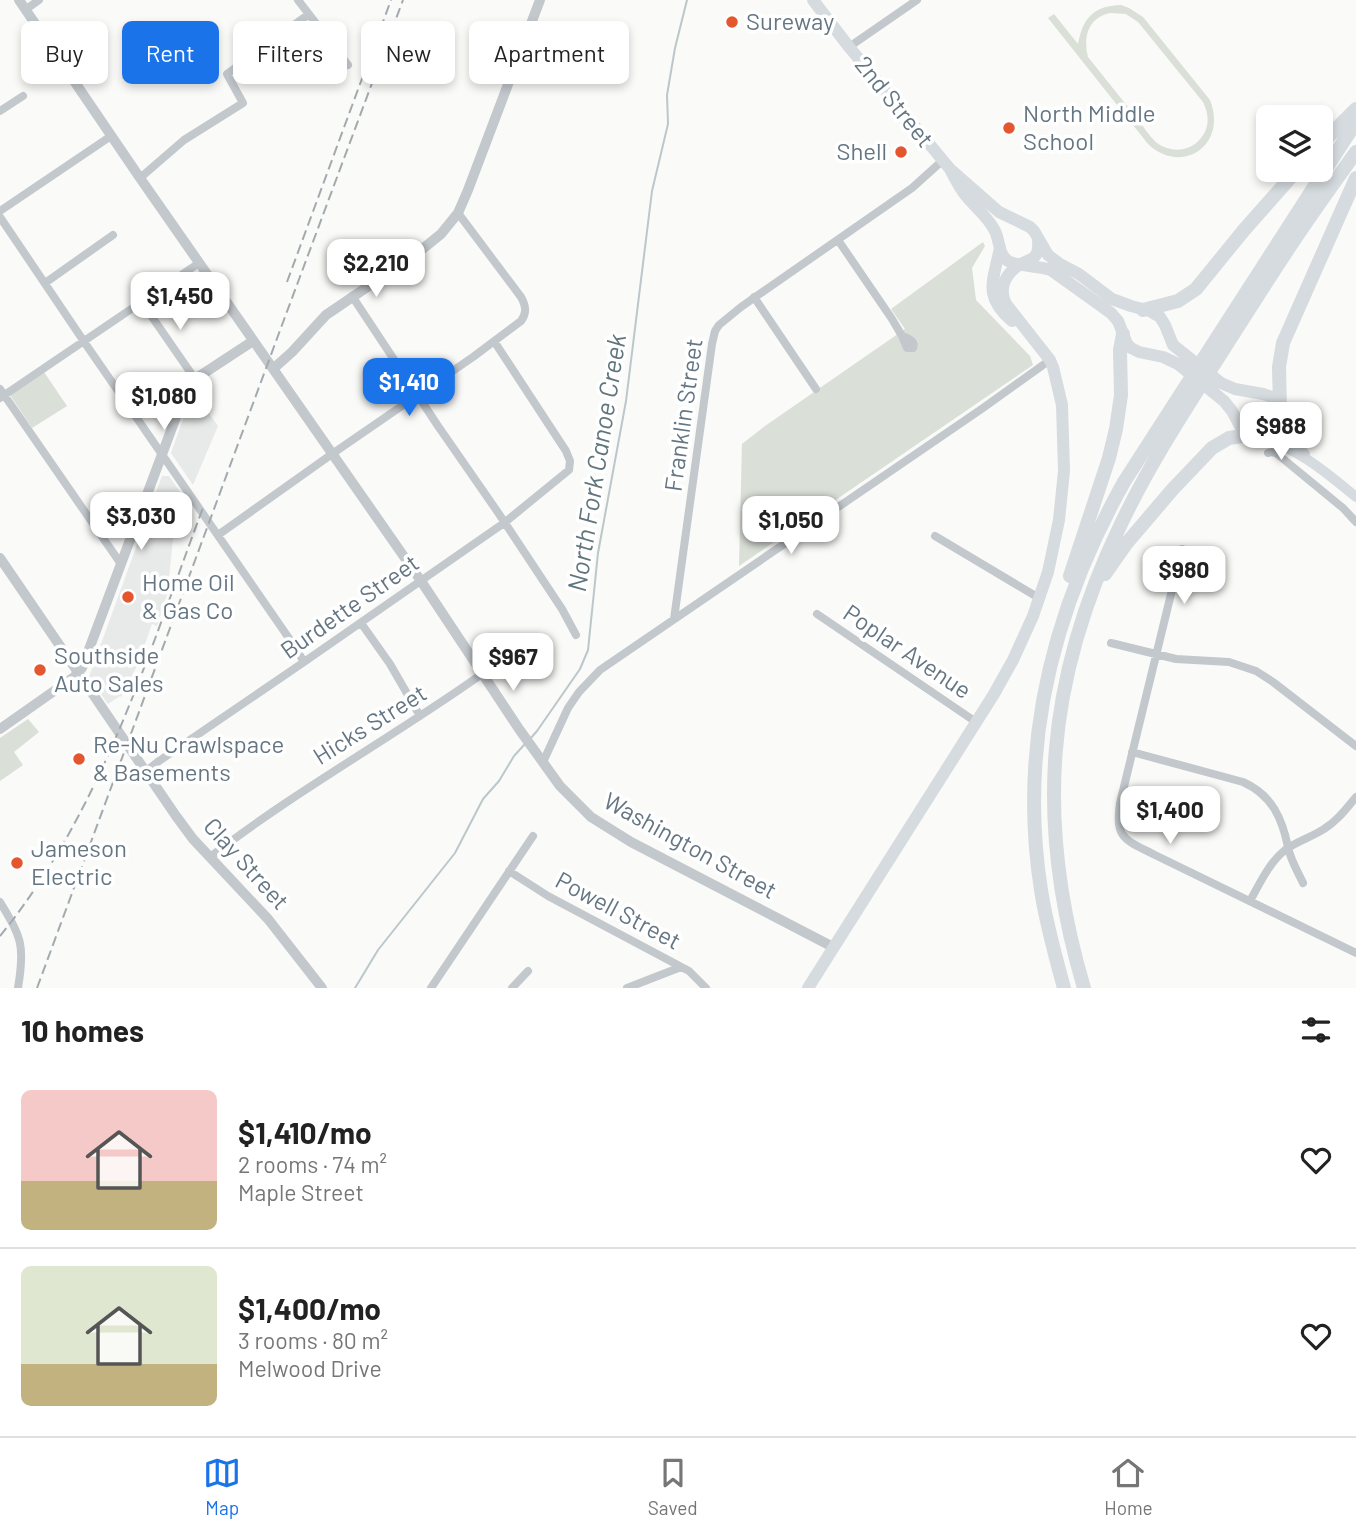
<!DOCTYPE html>
<html lang="en">
<head>
<meta charset="utf-8">
<style>
	body { margin:0; font-family:Barlow,sans-serif; background:#f6f6f6; color:#222; height:100vh; display:flex; flex-direction:column; font-size:26px; white-space:nowrap }
	* { box-sizing:border-box; margin:0 }
	p { font-size:23px; color:#767676 }
	.icon { flex:none; width:38px; height:38px; fill:none; stroke:currentColor; stroke-width:2; stroke-linecap:round; stroke-linejoin:round }
	.map { position:relative; height:988px; overflow:hidden }
	.side { display:flex; flex-direction:column; background:#fff; flex:1 }
	.side>* { flex:none }
	.top-card { position:absolute; left:21px; top:21px; width:700px; height:63px; display:flex; gap:14px }
	.fabs { position:absolute; left:1256px; top:105px; display:grid; gap:14px }
	.fabs a { display:grid; place-items:center; width:77px; height:77px; border-radius:10px; background:#fff; box-shadow:0 4px 10px #0003; font-size:35px }
	.price { position:absolute; translate:-50% -60px; padding:0 16px; border-radius:14px; background:#fff; color:#222; font-size:23px; line-height:46px; filter:drop-shadow(0 2px 4px #0008) }
	.price::after { content:''; position:absolute; left:50%; top:42px; width:21px; height:16px; margin-left:-10px; background:inherit; clip-path:polygon(0 0,100% 0,50% 100%) }
	.price.active { background:#1a73e8; color:#fff }
	ul { padding:0; list-style:none }
	li { display:flex; align-items:center; gap:21px; height:175px; padding:0 21px }
	li+li { border-top:2px solid #e0e0e0 }
	li span { display:grid; place-items:center; flex:none; width:196px; height:140px; border-radius:10px; color:#555 }
	li>.icon { margin-inline-start:auto }
	span .icon { width:84px; height:84px; fill:#fffc; stroke-width:1 }
	li b { font-size:30px }
	h2 { display:flex; justify-content:space-between; align-items:center; height:84px; padding:0 21px; font-size:30px }
	.tag { padding:0 24px; border-radius:10px; background:#fff; box-shadow:0 4px 10px #0003; font-size:24px; line-height:63px }
	.tag.active { background:#1a73e8; color:#fff }
	.tabs { display:flex; justify-content:space-around; align-items:center; height:98px; border-top:2px solid #e0e0e0; background:#fff; font-size:19px; color:#767676 }
	.tabs a { display:grid; justify-items:center; gap:4px }
	.tabs .active { color:#1a73e8 }
	.map>svg:first-child { display:block }
	.built { fill:#e8e9e9 }
	.green { fill:#dadfd7; fill-rule:evenodd }
	.lines { fill:none; stroke-linecap:round; stroke-linejoin:round }
	.stream { stroke:#bbc7cb; stroke-width:2 }
	.minor { stroke:#c3c8cc; stroke-width:8 }
	.tertiary { stroke:#c3c8cc; stroke-width:10 }
	.secondary { stroke:#d6dbdf; stroke-width:10 }
	.primary { stroke:#d6dbdf; stroke-width:12 }
	.motorway { stroke:#d6dbdf; stroke-width:14 }
	.rail { stroke:#a2aab0; stroke-width:2; stroke-dasharray:10 5; stroke-linecap:butt }
	.poi-dot { fill:#e4572e; stroke:#fff; stroke-width:2.5 }
	.labels { text-anchor:middle; stroke-width:7; stroke-linejoin:round; paint-order:stroke }
	.poi-label { font-size:24px; fill:#657683; stroke:#fff; text-anchor:start }
	.street-label { font-size:24px; fill:#657683; stroke:#fff }
	.water-label { font-size:26px; font-style:italic; fill:#60757c; stroke:#fff }
</style>
</head>
<body>
<div class="map">
<svg width="1356" height="988" viewBox="0 0 1356 988">
	<rect width="100%" height="100%" fill="#fafaf8"/>
	<path class="built" d="M193,391L218,426L193,485L171,453Z
		M162,476H169L185,499L175,529L177,530L173,540L167,595L157,626L152,624L138,664L121,697L120,696L108,704L89,677Z"/>
	<path class="green" d="M1121,5L1129,8L1143,17L1210,100C1228,145 1182,176 1148,144L1048,18L1054,14L1078,44C1083,18 1093,6 1121,5ZM1110,13L1126,14L1138,22L1203,102C1209,114 1210,127 1201,138C1190,152 1171,153 1157,143C1149,136 1143,126 1136,117C1120,97 1104,77 1088,57C1083,37 1088,18 1110,13Z
		M983,242L985,246L972,268L976,300L1030,356L1033,365L739,566L742,444L765,426L905,329L891,309Z
		M44,372L67,406L32,428L10,395Z
		M28,719L39,732L14,752L23,765L0,781V738Z"/>
	<g class="lines">
		<path class="stream" d="M530,739L537,731L580,669L588,650L598,553L626,401L652,191L668,124L667,95L675,48L687,0
			M355,988L378,950L455,853L483,799L499,781L514,756L524,745"/>
		<path class="minor" d="M298,0L348,65
			M25,10L39,0
			M849,47L917,0
			M0,111L23,96
			M140,178L184,140L243,103L227,74L309,14
			M0,211L111,136
			M0,217L87,346L295,647L304,662
			M838,240L892,319L902,336
			M45,283L113,235
			M352,296L438,426L497,511L562,609L576,635
			M754,297L816,389
			M141,301L195,379
			M902,336C907,338 916,340 913,348H907Z
			M0,389L121,564
			M0,398L199,263
			M1268,453L1271,452L1276,453L1343,508L1356,522
			M218,535L332,454L473,357L521,321C527,313 526,306 521,297L458,213
			M935,536L1039,598
			M1182,549L1120,803C1114,839 1126,840 1155,855L1356,953
			M817,614L976,722
			M674,619L712,344L715,331L719,325L741,307L912,188L942,161
			M361,623L390,664L420,716
			M1111,643L1176,659L1229,662L1256,671L1273,682L1356,746
			M1132,752L1243,782C1272,795 1282,818 1288,847C1290,859 1298,872 1303,883
			M543,762L568,708L579,692L600,670L983,408L1050,360
			M145,772L159,761L304,662L504,523L569,470L570,461L566,451L494,341
			M210,857C297,790 393,737 482,674
			M509,871L548,896L689,971L706,988
			M1250,901C1260,883 1269,863 1285,850C1297,841 1312,837 1324,829C1337,821 1346,809 1356,797
			M0,902C22,938 25,946 18,988
			M431,988L533,836
			M512,988L528,971
			M627,988L681,967"/>
		<path class="tertiary" d="M19,0L140,178L421,581L519,729L560,786L591,817L631,842L833,947
			M273,369L292,352L326,315L420,251L441,234L458,213L468,190L540,0
			M0,558L176,816L193,839L268,919L322,988
			M0,729L74,677L82,668L185,393L195,379L253,341"/>
		<path class="secondary" d="M1281,415L1288,435L1305,454
			M1257,437C1295,446 1326,472 1356,497"/>
		<path class="primary" d="M813,0L849,47L950,169L999,212L1030,227L1034,231L1048,255L1060,264L1079,274L1112,299L1131,306L1150,311L1160,317L1165,325L1173,345L1221,383L1235,389L1263,394L1272,397L1280,409L1281,414L1278,426L1275,430L1262,437H1257L1247,434L1241,428L1232,411L1224,401L1178,364L1163,357L1139,352L1131,348L1127,344L1118,321L1111,313L1051,270C1039,266 1016,266 1008,261C998,254 1000,241 995,231C989,218 976,208 967,197C960,189 955,179 950,169
			M1000,247C994,281 982,295 1012,321
			M808,988L994,694L1013,660L1033,616L1048,572L1059,520L1064,471L1062,405L1053,367L1050,360L1006,304C999,291 1004,277 1015,268C1027,257 1040,264 1038,240"/>
		<path class="motorway" d="M1321,144L1356,109
			M1143,310L1178,301L1196,289L1244,230L1297,170
			M1280,409L1279,367L1283,343L1356,178
			M1105,574L1126,544L1172,490L1212,448L1229,438L1249,435
			M1070,576L1109,458L1116,429L1121,395L1120,350L1123,334
			M1064,988C1055,955 1046,923 1041,890C1018,744 1053,609 1124,482L1356,122
			M1084,988C1035,822 1045,681 1121,524C1149,465 1185,410 1220,355C1241,322 1262,289 1283,257C1306,221 1331,187 1356,152"/>
		<path class="rail" d="M287,282L391,0
			M0,936C102,811 148,654 204,505
			M37,988L282,325L403,0"/>
	</g>
	<g class="poi-dot">
		<circle cx="732" cy="22" r="7"/>
		<circle cx="1009" cy="128" r="7"/>
		<circle cx="901" cy="152" r="7"/>
		<circle cx="128" cy="597" r="7"/>
		<circle cx="40" cy="670" r="7"/>
		<circle cx="79" cy="759" r="7"/>
		<circle cx="17" cy="863" r="7"/>
	</g>
	<g class="labels">
		<g class="poi-label">
			<text x="746" y="30">Sureway</text>
			<text x="1023" y="122">North Middle<tspan x="1023" dy="28">School</tspan></text>
			<text x="887" y="160" text-anchor="end">Shell</text>
			<text x="142" y="591">Home Oil<tspan x="142" dy="28">&amp; Gas Co</tspan></text>
			<text x="54" y="664">Southside<tspan x="54" dy="28">Auto Sales</tspan></text>
			<text x="93" y="753">Re-Nu Crawlspace<tspan x="93" dy="28">&amp; Basements</tspan></text>
			<text x="31" y="857">Jameson<tspan x="31" dy="28">Electric</tspan></text>
		</g>
		<g class="street-label">
			<text transform="translate(894 102) rotate(51)" y="8">2nd Street</text>
			<text transform="translate(684 415) rotate(-82)" y="8">Franklin Street</text>
			<text transform="translate(350 607) rotate(-35)" y="8">Burdette Street</text>
			<text transform="translate(907 652) rotate(34)" y="8">Poplar Avenue</text>
			<text transform="translate(370 725) rotate(-32)" y="8">Hicks Street</text>
			<text transform="translate(690 846) rotate(29)" y="8">Washington Street</text>
			<text transform="translate(246 864) rotate(48)" y="8">Clay Street</text>
			<text transform="translate(618 911) rotate(28)" y="8">Powell Street</text>
		</g>
		<g class="water-label">
			<text transform="translate(597 463) rotate(-81)" y="9">North Fork Canoe Creek</text>
		</g>
	</g>
</svg>
<div class="fabs">
<a><svg class="icon" aria-label="layers" viewBox="0 0 24 24"><path d="M12 4l9 5-9 5-9-5zM3 14l9 5 9-5"/></svg></a>
</div>
<b class="price" style="left:376px;top:299px">$2,210</b>
<b class="price" style="left:180px;top:332px">$1,450</b>
<b class="price active" style="left:409px;top:418px">$1,410</b>
<b class="price" style="left:164px;top:432px">$1,080</b>
<b class="price" style="left:1281px;top:462px">$988</b>
<b class="price" style="left:141px;top:552px">$3,030</b>
<b class="price" style="left:791px;top:556px">$1,050</b>
<b class="price" style="left:1184px;top:606px">$980</b>
<b class="price" style="left:513px;top:693px">$967</b>
<b class="price" style="left:1170px;top:846px">$1,400</b>
<div class="top-card">
<a class="tag">Buy</a>
<a class="tag active">Rent</a>
<a class="tag">Filters</a>
<a class="tag">New</a>
<a class="tag">Apartment</a>
</div>
</div>
<section class="side">
<h2>10 homes<svg class="icon" aria-label="filters" viewBox="0 0 24 24"><path d="M4 7h16M4 17h16"/><circle cx="9" cy="7" r="2"/><circle cx="15" cy="17" r="2"/></svg></h2>
<ul>
<li><span style="background:linear-gradient(#f6c9c9 65%,#c2b280 0)"><svg class="icon" aria-label="home" viewBox="0 0 24 24"><path d="M3 11l9-7 9 7M6 9v11h12V9"/></svg></span><div><b>$1,410/mo</b><p>2 rooms · 74 m²</p><p>Maple Street</p></div><svg class="icon" aria-label="heart" viewBox="0 0 24 24"><path d="M12 20l-8-8c-3-5 5-10 8-4 3-6 11-1 8 4z"/></svg></li>
<li><span style="background:linear-gradient(#dfe7d0 70%,#c2b280 0)"><svg class="icon" aria-label="home" viewBox="0 0 24 24"><path d="M3 11l9-7 9 7M6 9v11h12V9"/></svg></span><div><b>$1,400/mo</b><p>3 rooms · 80 m²</p><p>Melwood Drive</p></div><svg class="icon" aria-label="heart" viewBox="0 0 24 24"><path d="M12 20l-8-8c-3-5 5-10 8-4 3-6 11-1 8 4z"/></svg></li>
</ul>
</section>
<nav class="tabs">
<a class="active"><svg class="icon" aria-label="map" viewBox="0 0 24 24"><path d="M3 6l6-2 6 2 6-2v14l-6 2-6-2-6 2zM9 4v14M15 6v14"/></svg>Map</a>
<a><svg class="icon" aria-label="saved" viewBox="0 0 24 24"><path d="M7 4h10v16l-5-4-5 4z"/></svg>Saved</a>
<a><svg class="icon" aria-label="home" viewBox="0 0 24 24"><path d="M3 11l9-7 9 7M6 9v11h12V9"/></svg>Home</a>
</nav>
</body>
</html>
